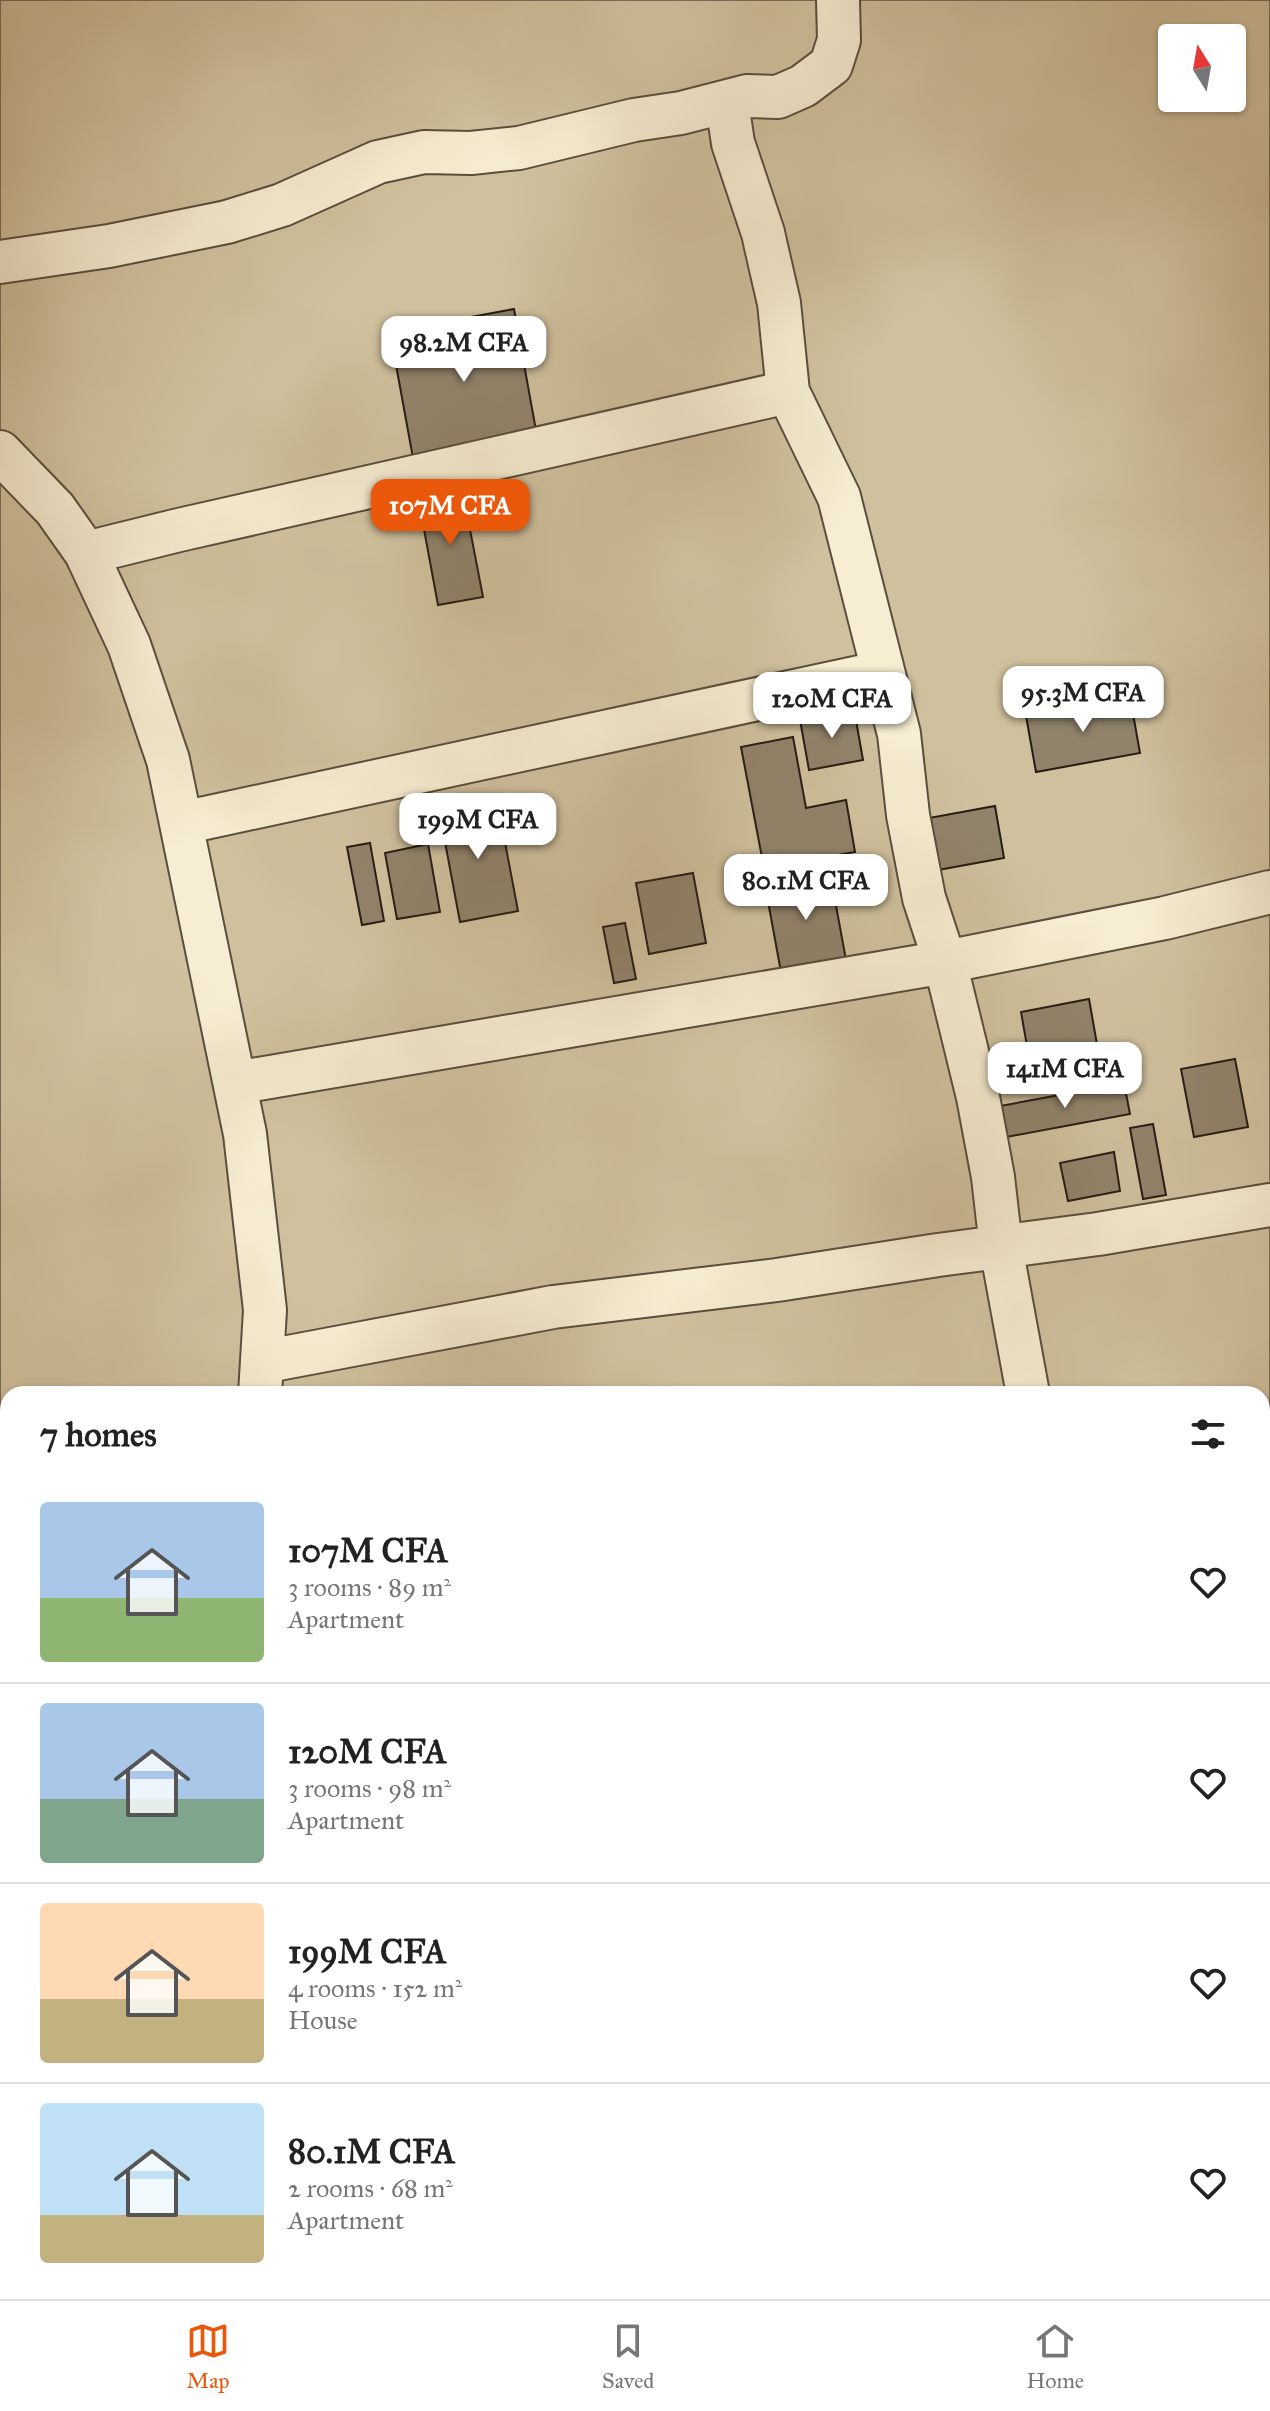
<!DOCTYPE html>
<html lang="en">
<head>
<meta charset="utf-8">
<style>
	body { margin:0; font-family:"IM FELL Great Primer",serif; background:#f6f6f6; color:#222; height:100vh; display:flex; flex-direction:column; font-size:30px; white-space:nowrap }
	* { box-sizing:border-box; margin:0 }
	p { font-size:26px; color:#767676 }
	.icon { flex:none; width:44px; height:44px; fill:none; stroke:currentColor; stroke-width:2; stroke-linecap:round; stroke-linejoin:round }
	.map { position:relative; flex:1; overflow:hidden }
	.side { position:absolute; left:0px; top:1386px; width:1270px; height:914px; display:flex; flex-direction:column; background:#fff; border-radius:24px 24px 0 0; box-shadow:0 2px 6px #0004 }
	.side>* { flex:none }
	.needle { width:52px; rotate:349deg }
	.fabs { position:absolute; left:1158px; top:24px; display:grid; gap:16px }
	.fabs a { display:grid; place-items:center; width:88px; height:88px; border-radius:8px; background:#fff; box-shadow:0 2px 6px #0004; font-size:40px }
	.price { position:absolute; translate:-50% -68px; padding:0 18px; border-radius:16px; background:#fff; color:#222; font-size:26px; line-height:52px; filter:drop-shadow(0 2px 4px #0008) }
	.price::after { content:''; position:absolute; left:50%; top:48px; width:24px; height:18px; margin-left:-12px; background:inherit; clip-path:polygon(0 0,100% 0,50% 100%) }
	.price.active { background:#ea580c; color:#fff }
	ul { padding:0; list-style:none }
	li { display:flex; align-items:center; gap:24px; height:200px; padding:0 40px }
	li+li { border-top:2px solid #e0e0e0 }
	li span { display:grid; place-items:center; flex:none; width:224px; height:160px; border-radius:8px; color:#555 }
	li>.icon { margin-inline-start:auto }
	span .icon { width:96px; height:96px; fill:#fffc; stroke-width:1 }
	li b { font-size:34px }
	h2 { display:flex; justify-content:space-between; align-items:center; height:96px; padding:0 40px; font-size:34px }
	.tab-bar { display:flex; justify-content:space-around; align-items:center; height:112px; border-top:2px solid #e0e0e0; background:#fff; font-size:22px; color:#767676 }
	.tab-bar a { display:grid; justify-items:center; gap:4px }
	.tab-bar .active { color:#ea580c }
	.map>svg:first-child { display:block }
	.green { fill:#d0c19e; stroke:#7c6e5a; stroke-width:2; fill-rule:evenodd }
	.building { fill:#91836b; stroke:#271c16; stroke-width:2 }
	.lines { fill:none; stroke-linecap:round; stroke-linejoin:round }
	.minor-casing { stroke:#5a4e3f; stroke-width:46 }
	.minor { stroke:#f7edd2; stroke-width:42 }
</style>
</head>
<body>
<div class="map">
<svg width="1270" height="2299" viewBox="0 0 1270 2299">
	<rect width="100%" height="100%" fill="#f3e3ba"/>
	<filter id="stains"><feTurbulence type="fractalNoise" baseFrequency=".0025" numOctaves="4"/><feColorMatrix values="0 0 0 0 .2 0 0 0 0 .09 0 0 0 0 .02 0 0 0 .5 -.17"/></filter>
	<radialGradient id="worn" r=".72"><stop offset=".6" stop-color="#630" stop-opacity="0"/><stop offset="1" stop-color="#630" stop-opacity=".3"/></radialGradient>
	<path class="green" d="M0,0H1270V2299H0ZM1172,38H1232V98H1172ZM8,1394H1262V2292H8Z"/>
	<path class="building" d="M514,309L537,436L413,458L390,332Z
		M462,488L483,597L438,605L418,497Z
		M1130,697L1140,753L1036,772L1026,716Z
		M854,709L863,760L809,770L800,720Z
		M793,737L806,808L846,800L855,852L764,868L741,747Z
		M497,800L518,911L460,922L439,810Z
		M995,806L1004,858L938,870L929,818Z
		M370,843L384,921L362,925L347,847Z
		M428,844L440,912L397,919L385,853Z
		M693,873L706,943L649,954L636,883Z
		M830,873L846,960L781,972L765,885Z
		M625,923L636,979L614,983L603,927Z
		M1089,999L1101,1067L1033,1080L1021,1012Z
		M1235,1059L1248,1127L1194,1137L1181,1069Z
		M1124,1083L1130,1114L1006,1137L1000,1106Z
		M1153,1124L1166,1195L1143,1199L1130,1128Z
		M1114,1152L1120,1191L1068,1201L1060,1163Z
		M8,1463V1537L0,1538V1465Z"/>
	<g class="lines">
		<defs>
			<path id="minor" d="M727,103L733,143L763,233L770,264L779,303L788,392L839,497L899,734L908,815L924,898L945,962L978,1097L993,1177L1001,1247L1028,1394
				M0,262L109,246L227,222L282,205L378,162L424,152L471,153L519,148L634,120L681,113L747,96L778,97L803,86L831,65L839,40L838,0
				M0,452L55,509L86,553L129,645L168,760L245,1134L265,1310L260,1394
				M86,553L179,530L788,392
				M182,823L883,672
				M235,1083L945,962L1165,918L1270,892
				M262,1362L553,1307L777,1280L938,1255L1098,1234L1270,1205
				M1262,1498L1270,1496
				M1262,2038L1270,2040
				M0,2082L8,2063
				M1262,2127L1270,2124
				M1228,2292V2299
				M554,2299L587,2292"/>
		</defs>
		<use href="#minor" class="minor-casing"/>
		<use href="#minor" class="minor"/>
	</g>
	<rect width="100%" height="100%" filter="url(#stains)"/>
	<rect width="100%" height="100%" fill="url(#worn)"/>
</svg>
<div class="fabs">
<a><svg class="needle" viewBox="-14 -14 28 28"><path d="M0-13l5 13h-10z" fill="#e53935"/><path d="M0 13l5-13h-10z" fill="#767676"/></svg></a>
</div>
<b class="price" style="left:464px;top:384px">98.2M CFA</b>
<b class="price active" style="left:450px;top:547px">107M CFA</b>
<b class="price" style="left:1083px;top:734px">95.3M CFA</b>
<b class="price" style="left:832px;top:740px">120M CFA</b>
<b class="price" style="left:478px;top:861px">199M CFA</b>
<b class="price" style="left:806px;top:922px">80.1M CFA</b>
<b class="price" style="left:1065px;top:1110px">141M CFA</b>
<section class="side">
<h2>7 homes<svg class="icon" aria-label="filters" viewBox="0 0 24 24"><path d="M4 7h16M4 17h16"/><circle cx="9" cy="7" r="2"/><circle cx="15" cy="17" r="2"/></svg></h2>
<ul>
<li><span style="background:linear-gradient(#a9c7e8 60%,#8fb573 0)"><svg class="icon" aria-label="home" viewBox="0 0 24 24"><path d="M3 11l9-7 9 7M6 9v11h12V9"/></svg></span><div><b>107M CFA</b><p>3 rooms · 89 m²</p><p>Apartment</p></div><svg class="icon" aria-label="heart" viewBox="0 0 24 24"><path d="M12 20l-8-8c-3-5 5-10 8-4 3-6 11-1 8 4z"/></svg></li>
<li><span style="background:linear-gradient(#a9c7e8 60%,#7fa58c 0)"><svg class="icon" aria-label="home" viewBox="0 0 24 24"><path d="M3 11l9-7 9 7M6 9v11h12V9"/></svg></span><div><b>120M CFA</b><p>3 rooms · 98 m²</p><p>Apartment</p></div><svg class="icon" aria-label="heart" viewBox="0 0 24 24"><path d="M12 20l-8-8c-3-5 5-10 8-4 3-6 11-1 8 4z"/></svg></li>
<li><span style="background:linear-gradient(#ffd9b3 60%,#c2b280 0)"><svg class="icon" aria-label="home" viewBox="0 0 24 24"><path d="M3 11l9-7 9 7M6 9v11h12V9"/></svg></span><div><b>199M CFA</b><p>4 rooms · 152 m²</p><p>House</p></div><svg class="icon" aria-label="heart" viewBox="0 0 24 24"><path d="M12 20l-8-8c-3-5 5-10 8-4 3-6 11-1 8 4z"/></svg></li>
<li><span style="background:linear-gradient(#bfe0f5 70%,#c2b280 0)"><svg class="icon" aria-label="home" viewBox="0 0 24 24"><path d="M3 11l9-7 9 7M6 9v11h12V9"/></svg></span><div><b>80.1M CFA</b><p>2 rooms · 68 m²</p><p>Apartment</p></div><svg class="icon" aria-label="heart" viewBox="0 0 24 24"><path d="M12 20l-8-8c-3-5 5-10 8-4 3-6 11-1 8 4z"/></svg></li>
</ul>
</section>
</div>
<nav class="tab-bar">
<a class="active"><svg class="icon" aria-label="map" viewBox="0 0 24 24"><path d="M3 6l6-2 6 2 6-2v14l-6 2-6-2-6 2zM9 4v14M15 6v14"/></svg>Map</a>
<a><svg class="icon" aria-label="saved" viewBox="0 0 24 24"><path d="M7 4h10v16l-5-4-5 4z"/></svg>Saved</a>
<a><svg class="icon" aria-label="home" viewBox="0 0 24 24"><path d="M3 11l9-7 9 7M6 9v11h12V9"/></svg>Home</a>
</nav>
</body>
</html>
